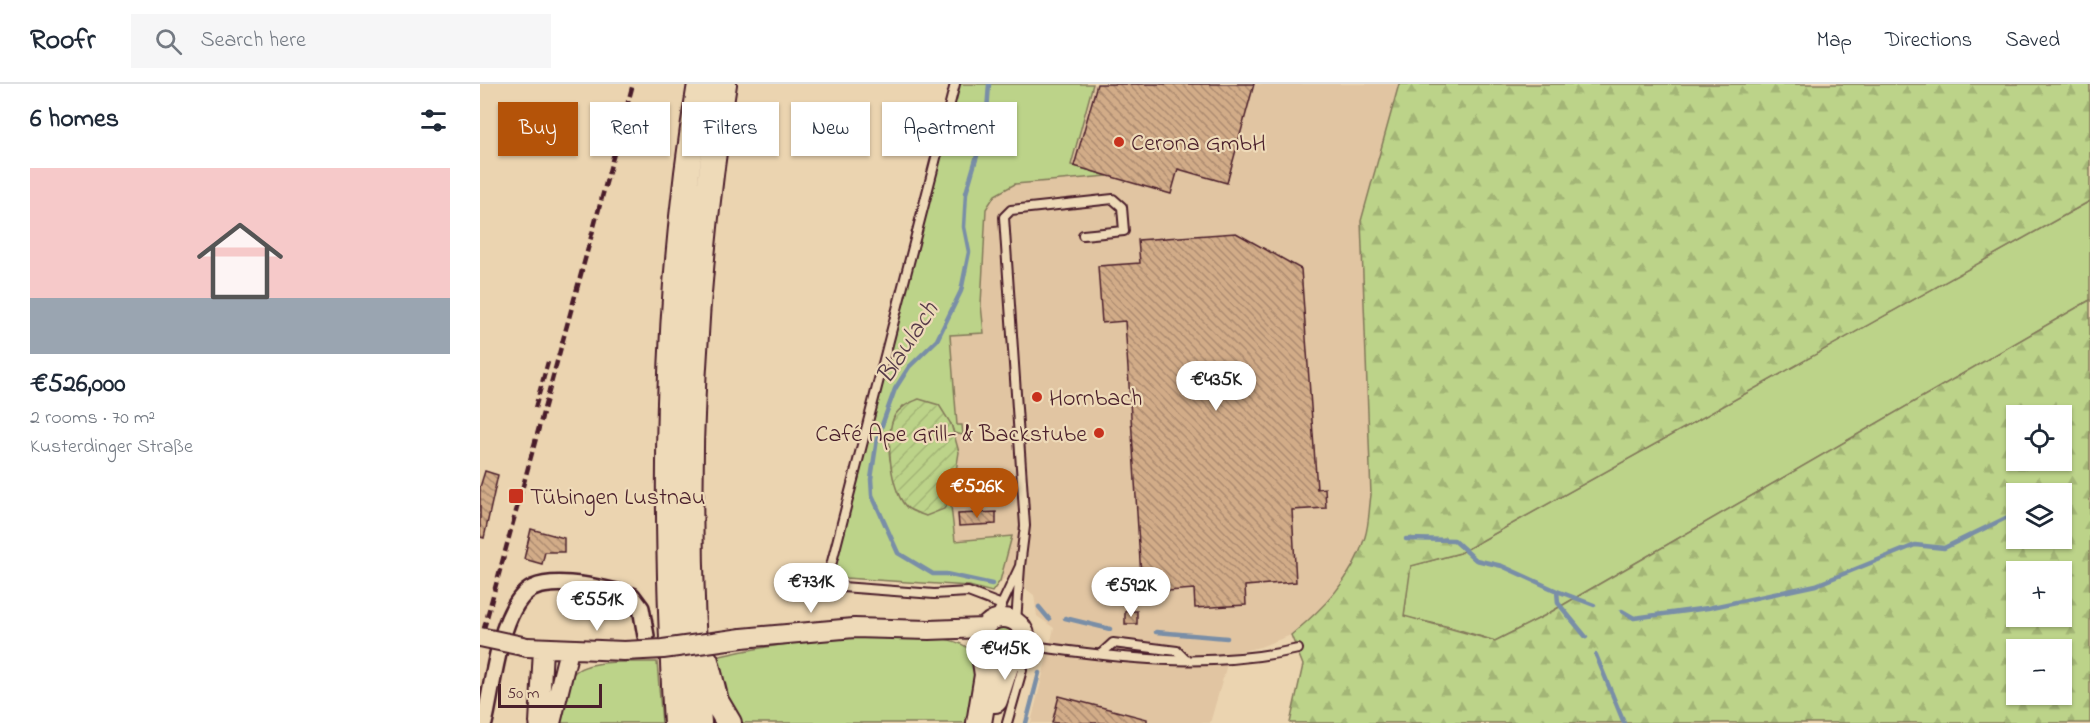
<!DOCTYPE html>
<html lang="en">
<head>
<meta charset="utf-8">
<style>
	body { margin:0; font-family:"Indie Flower",sans-serif; background:#f6f6f7; color:#1f2937; height:100vh; display:flex; flex-direction:column; font-size:22px; white-space:nowrap }
	* { box-sizing:border-box; margin:0 }
	p { font-size:20px; color:#747a83 }
	.icon { flex:none; width:33px; height:33px; fill:none; stroke:currentColor; stroke-width:2; stroke-linecap:round; stroke-linejoin:round }
	.map { position:relative; flex:1; overflow:hidden }
	.drawer { display:flex; flex-direction:column; background:#fff; width:480px }
	.drawer>* { flex:none }
	.banner { position:absolute; left:18px; top:18px; width:570px; height:54px; display:flex; gap:12px }
	.controls { position:absolute; left:1526px; top:321px; display:grid; gap:12px }
	.controls a { display:grid; place-items:center; width:66px; height:66px; border-radius:0px; background:#fff; box-shadow:0 2px 4px #0004; font-size:30px }
	.scale { position:absolute; left:18px; bottom:15px; width:104px; box-sizing:border-box; padding-left:6px; border:3px solid #4a1f2b; border-top:0; font-size:16px; line-height:21px; white-space:nowrap; color:#4a1f2b; -webkit-text-stroke:4px #eedab8; paint-order:stroke }
	.price { position:absolute; translate:-50% -51px; padding:0 14px; border-radius:21px; background:#fff; color:#222; font-size:20px; line-height:39px; filter:drop-shadow(0 2px 3px #0008) }
	.price::after { content:''; position:absolute; left:50%; top:36px; width:18px; height:14px; margin-left:-9px; background:inherit; clip-path:polygon(0 0,100% 0,50% 100%) }
	.price.active { background:#b45309; color:#fff }
	ul { padding:0; list-style:none }
	li { display:grid; align-content:center; gap:12px; height:318px; padding:0 30px }
	li span { display:grid; place-items:center; height:186px; border-radius:0px; color:#555 }
	li>.icon { margin-inline-start:auto }
	span .icon { width:108px; height:108px; fill:#fffc; stroke-width:1 }
	li b { font-size:26px }
	h2 { display:flex; justify-content:space-between; align-items:center; height:72px; padding:0 30px; font-size:26px }
	.chip { padding:0 21px; border-radius:0px; background:#fff; box-shadow:0 2px 4px #0004; font-size:21px; line-height:54px }
	.chip.active { background:#b45309; color:#fff }
	header { display:flex; align-items:center; gap:36px; box-sizing:border-box; height:84px; padding:0 30px; background:#fff; border-bottom:2px solid #e0e1e3 }
	header strong { font-size:28px }
	nav { display:flex; gap:33px; margin-inline-start:auto; font-size:21px }
	.search { width:420px; height:54px; background:#f6f6f7; display:flex; align-items:center; gap:15px; box-sizing:border-box; padding:0 21px; border-radius:0px; color:#747a83; font-size:22px }
	main { display:flex; flex:1; min-height:0 }
	.map>svg:first-child { display:block }
	.built { fill:#e1c5a2 }
	.grass { fill:#bcd389; stroke:#83795a; stroke-width:1.5 }
	.forest { fill:url(#forest-firs); stroke:#83795a; stroke-width:1.5; fill-rule:evenodd }
	.garden { fill:url(#garden-furrows); stroke:#83795a; stroke-width:1.5 }
	.lines { fill:none; stroke-linecap:round; stroke-linejoin:round }
	.stream { stroke:#798ea7; stroke-width:4.5 }
	.building { fill:url(#building-back-hatch); stroke:#4a1f2b; stroke-width:1.5 }
	.service-casing { stroke:#4a1f2b; stroke-width:12 }
	.minor-casing { stroke:#4a1f2b; stroke-width:20 }
	.tertiary-casing { stroke:#4a1f2b; stroke-width:22 }
	.trunk-casing { stroke:#4a1f2b; stroke-width:28 }
	.service { stroke:#eedab8; stroke-width:8 }
	.minor { stroke:#eedab8; stroke-width:15 }
	.tertiary { stroke:#eedab8; stroke-width:18 }
	.trunk { stroke:#eedab8; stroke-width:24 }
	.rail { stroke:#4a1f2b; stroke-width:4.5; stroke-dasharray:9 4.5; stroke-linecap:butt }
	.tertiary-bridge-casing { stroke:#4a1f2b; stroke-width:22; stroke-linecap:butt }
	.tertiary-bridge { stroke:#eedab8; stroke-width:18 }
	.poi-dot { fill:#c8321e; stroke:#eedab8; stroke-width:2 }
	.labels { text-anchor:middle; stroke-width:4.5; stroke-linejoin:round; paint-order:stroke }
	.poi-label { font-size:24px; fill:#4a1f2b; stroke:#eedab8; text-anchor:start }
	.water-label { font-size:26px; font-style:italic; fill:#563b4a; stroke:#eedab8 }
</style>
</head>
<body>
<header>
<strong>Roofr</strong>
<div class="search"><svg class="icon" aria-label="search" viewBox="0 0 24 24"><circle cx="10" cy="10" r="6"/><path d="M15 15l6 6"/></svg>Search here</div>
<nav><a>Map</a><a>Directions</a><a>Saved</a></nav>
</header>
<main>
<section class="drawer">
<h2>6 homes<svg class="icon" aria-label="filters" viewBox="0 0 24 24"><path d="M4 7h16M4 17h16"/><circle cx="9" cy="7" r="2"/><circle cx="15" cy="17" r="2"/></svg></h2>
<ul>
<li><span style="background:linear-gradient(#f6c9c9 70%,#9aa5b1 0)"><svg class="icon" aria-label="home" viewBox="0 0 24 24"><path d="M3 11l9-7 9 7M6 9v11h12V9"/></svg></span><div><b>€526,000</b><p>2 rooms · 70 m²</p><p>Kusterdinger Straße</p></div></li>
</ul>
</section>
<div class="map">
<svg width="1610" height="639" viewBox="0 0 1610 639">
	<defs>
		<pattern id="forest-firs" width="22" height="20" patternUnits="userSpaceOnUse" patternTransform="scale(1.5)"><rect width="22" height="20" fill="#bcd389"/><path d="M5 1l3.5 6h-7zM16 11l3.5 6h-7z" fill="#a3b576"/></pattern>
		<pattern id="garden-furrows" width="10" height="10" patternUnits="userSpaceOnUse" patternTransform="scale(1.5)"><rect width="10" height="10" fill="#bcd389"/><path d="M-1 1l2-2M0 10L10 0M9 11l2-2" fill="none" stroke="#a3b576"/></pattern>
		<pattern id="building-back-hatch" width="6" height="6" patternUnits="userSpaceOnUse" patternTransform="scale(1.5)"><rect width="6" height="6" fill="#d2ac88"/><path d="M-1 5l2 2M0 0l6 6M5-1l2 2" fill="none" stroke="#ac8b6f"/></pattern>
	</defs>
	<rect width="100%" height="100%" fill="#ebd4b0"/>
	<filter id="ink" filterUnits="userSpaceOnUse"><feTurbulence type="fractalNoise" baseFrequency=".0167" numOctaves="2"/><feDisplacementMap in="SourceGraphic" scale="12" xChannelSelector="R" yChannelSelector="G"/><feConvolveMatrix kernelMatrix="1 2 1 2 8 2 1 2 1" color-interpolation-filters="sRGB"/></filter>
	<g filter="url(#ink)">
		<path class="built" d="M613,0H919L881,137L891,411L885,452L869,491L844,523L811,551L780,563L750,570L730,639H551L574,544L557,532L554,511L527,491L512,508L489,502L365,494L520,65L591,81Z"/>
		<path class="grass" d="M475,0H613L591,81L628,92L535,100L515,111L506,125L501,221L504,249L470,251L477,341H482L483,351L474,349L471,340L423,322C398,350 411,394 427,424L472,412L477,389L482,420L471,422L475,457L532,452L520,497L512,508L489,502L365,494L355,486L353,474Z
			M1610,117V216L1064,532L1015,557L970,543L924,533L930,482L980,469Z
			M509 556a14 14 0 1 1 28 0a14 14 0 1 1-28 0Z
			M418,552C441,553 490,550 498,578C502,591 496,624 494,639H257L231,574C293,559 355,553 418,552Z
			M177,578L182,639H78C82,625 84,606 91,593C102,573 156,579 177,578Z"/>
		<path class="forest" d="M919,0H1610V117L980,469L931,482L924,532L1015,557L1064,532L1610,216V639H810L823,581L811,551C844,524 872,495 885,453C889,440 889,425 891,411L881,137ZM1536,332H1581V376H1536ZM1536,410H1581V454H1536ZM1536,488H1581V532H1536ZM1536,566H1581V610H1536Z"/>
		<path class="garden" d="M439,315L459,321L471,340L479,368L472,412L464,425L446,432C441,430 434,428 429,425C410,412 404,349 415,331C421,322 430,319 439,315Z"/>
		<g class="lines">
			<path class="stream" d="M509,0L506,41L486,109L484,143L489,168L481,207L457,256L429,283L415,305L397,355L391,395L392,411L418,469L453,490H466L512,500
				M926,455L974,456L996,476L1022,482L1077,507L1078,519L1106,553
				M1077,507L1114,521
				M559,523L569,535
				M1142,527L1154,534L1228,524L1336,501L1435,461L1464,464L1536,429
				M585,534L630,545
				M676,548L747,554
				M1116,571L1144,639
				M546,639L559,589"/>
		</g>
		<path class="building" d="M617,0H774L747,99L698,85L691,110L594,82Z
			M756,149L821,185L837,405L845,404L846,424L812,426L816,498L765,502L766,521L715,524L714,505L662,509L645,237L622,239L618,182L660,179L658,156Z
			M5,387L18,391L4,454L0,453V403Z
			M516,428V440L479,442L478,430Z
			M51,445L84,454V468H65L62,480L44,475Z
			M645,527H657V540H645Z
			M579,612L667,635V639H572Z"/>
		<g class="lines">
			<defs>
				<path id="service" d="M475,0L347,497L362,503L454,510L488,508L522,521
					M515,535L540,482L545,442L524,133L531,126L633,115L642,123L644,147L603,151
					M536,538L540,483
					M546,561C636,574 728,586 818,565
					M621,570L633,559L697,567L706,576
					M527,639L542,586L538,574"/>
				<path id="minor" d="M4,639C13,605 19,520 53,504C78,493 126,505 152,512L161,524L166,552"/>
				<path id="tertiary" d="M500 557a23 23 0 1 1 46 0a23 23 0 1 1-46 0Z
					M262,554L374,544L449,546L504,544
					M47,563L144,567
					M59,639L63,565
					M71,639L89,566"/>
				<path id="trunk" d="M226,577L236,617L249,639
					M515,616L527,579
					M196,639C184,425 184,212 220,0
					M219,639C202,426 210,211 244,0
					M499,639L507,591L504,571"/>
			</defs>
			<use href="#service" class="service-casing"/>
			<use href="#minor" class="minor-casing"/>
			<use href="#tertiary" class="tertiary-casing"/>
			<use href="#trunk" class="trunk-casing"/>
			<use href="#service" class="service"/>
			<use href="#minor" class="minor"/>
			<use href="#tertiary" class="tertiary"/>
			<use href="#trunk" class="trunk"/>
			<path class="rail" d="M55,324L68,278
				M0,559L153,0"/>
			<defs>
				<path id="tertiary-bridge" d="M0,553L47,563
					M144,567L183,565L262,554"/>
			</defs>
			<use href="#tertiary-bridge" class="tertiary-bridge-casing"/>
			<use href="#tertiary-bridge" class="tertiary-bridge"/>
		</g>
	</g>
	<g class="poi-dot">
		<circle cx="639" cy="58" r="6"/>
		<circle cx="557" cy="313" r="6"/>
		<circle cx="619" cy="349" r="6"/>
		<rect x="28" y="404" width="16" height="16" rx="3"/>
	</g>
	<g class="labels">
		<g class="poi-label">
			<text x="651" y="66">Cerona GmbH</text>
			<text x="569" y="321">Hornbach</text>
			<text x="607" y="357" text-anchor="end">Café Ape Grill- &amp; Backstube</text>
			<text x="50" y="420">Tübingen Lustnau</text>
		</g>
		<g class="water-label">
			<text transform="translate(426 258) rotate(-57)" y="9">Blaulach</text>
		</g>
	</g>
</svg>
<div class="controls">
<a><svg class="icon" aria-label="locate" viewBox="0 0 24 24"><circle cx="12" cy="12" r="6"/><path d="M12 2v4M12 18v4M2 12h4M18 12h4"/></svg></a>
<a><svg class="icon" aria-label="layers" viewBox="0 0 24 24"><path d="M12 4l9 5-9 5-9-5zM3 14l9 5 9-5"/></svg></a>
<a>+</a>
<a>−</a>
</div>
<div class="scale">50 m</div>
<b class="price" style="left:736px;top:328px">€435K</b>
<b class="price active" style="left:497px;top:435px">€526K</b>
<b class="price" style="left:331px;top:530px">€731K</b>
<b class="price" style="left:651px;top:534px">€592K</b>
<b class="price" style="left:117px;top:548px">€551K</b>
<b class="price" style="left:525px;top:597px">€415K</b>
<div class="banner">
<a class="chip active">Buy</a>
<a class="chip">Rent</a>
<a class="chip">Filters</a>
<a class="chip">New</a>
<a class="chip">Apartment</a>
</div>
</div>
</main>
</body>
</html>
